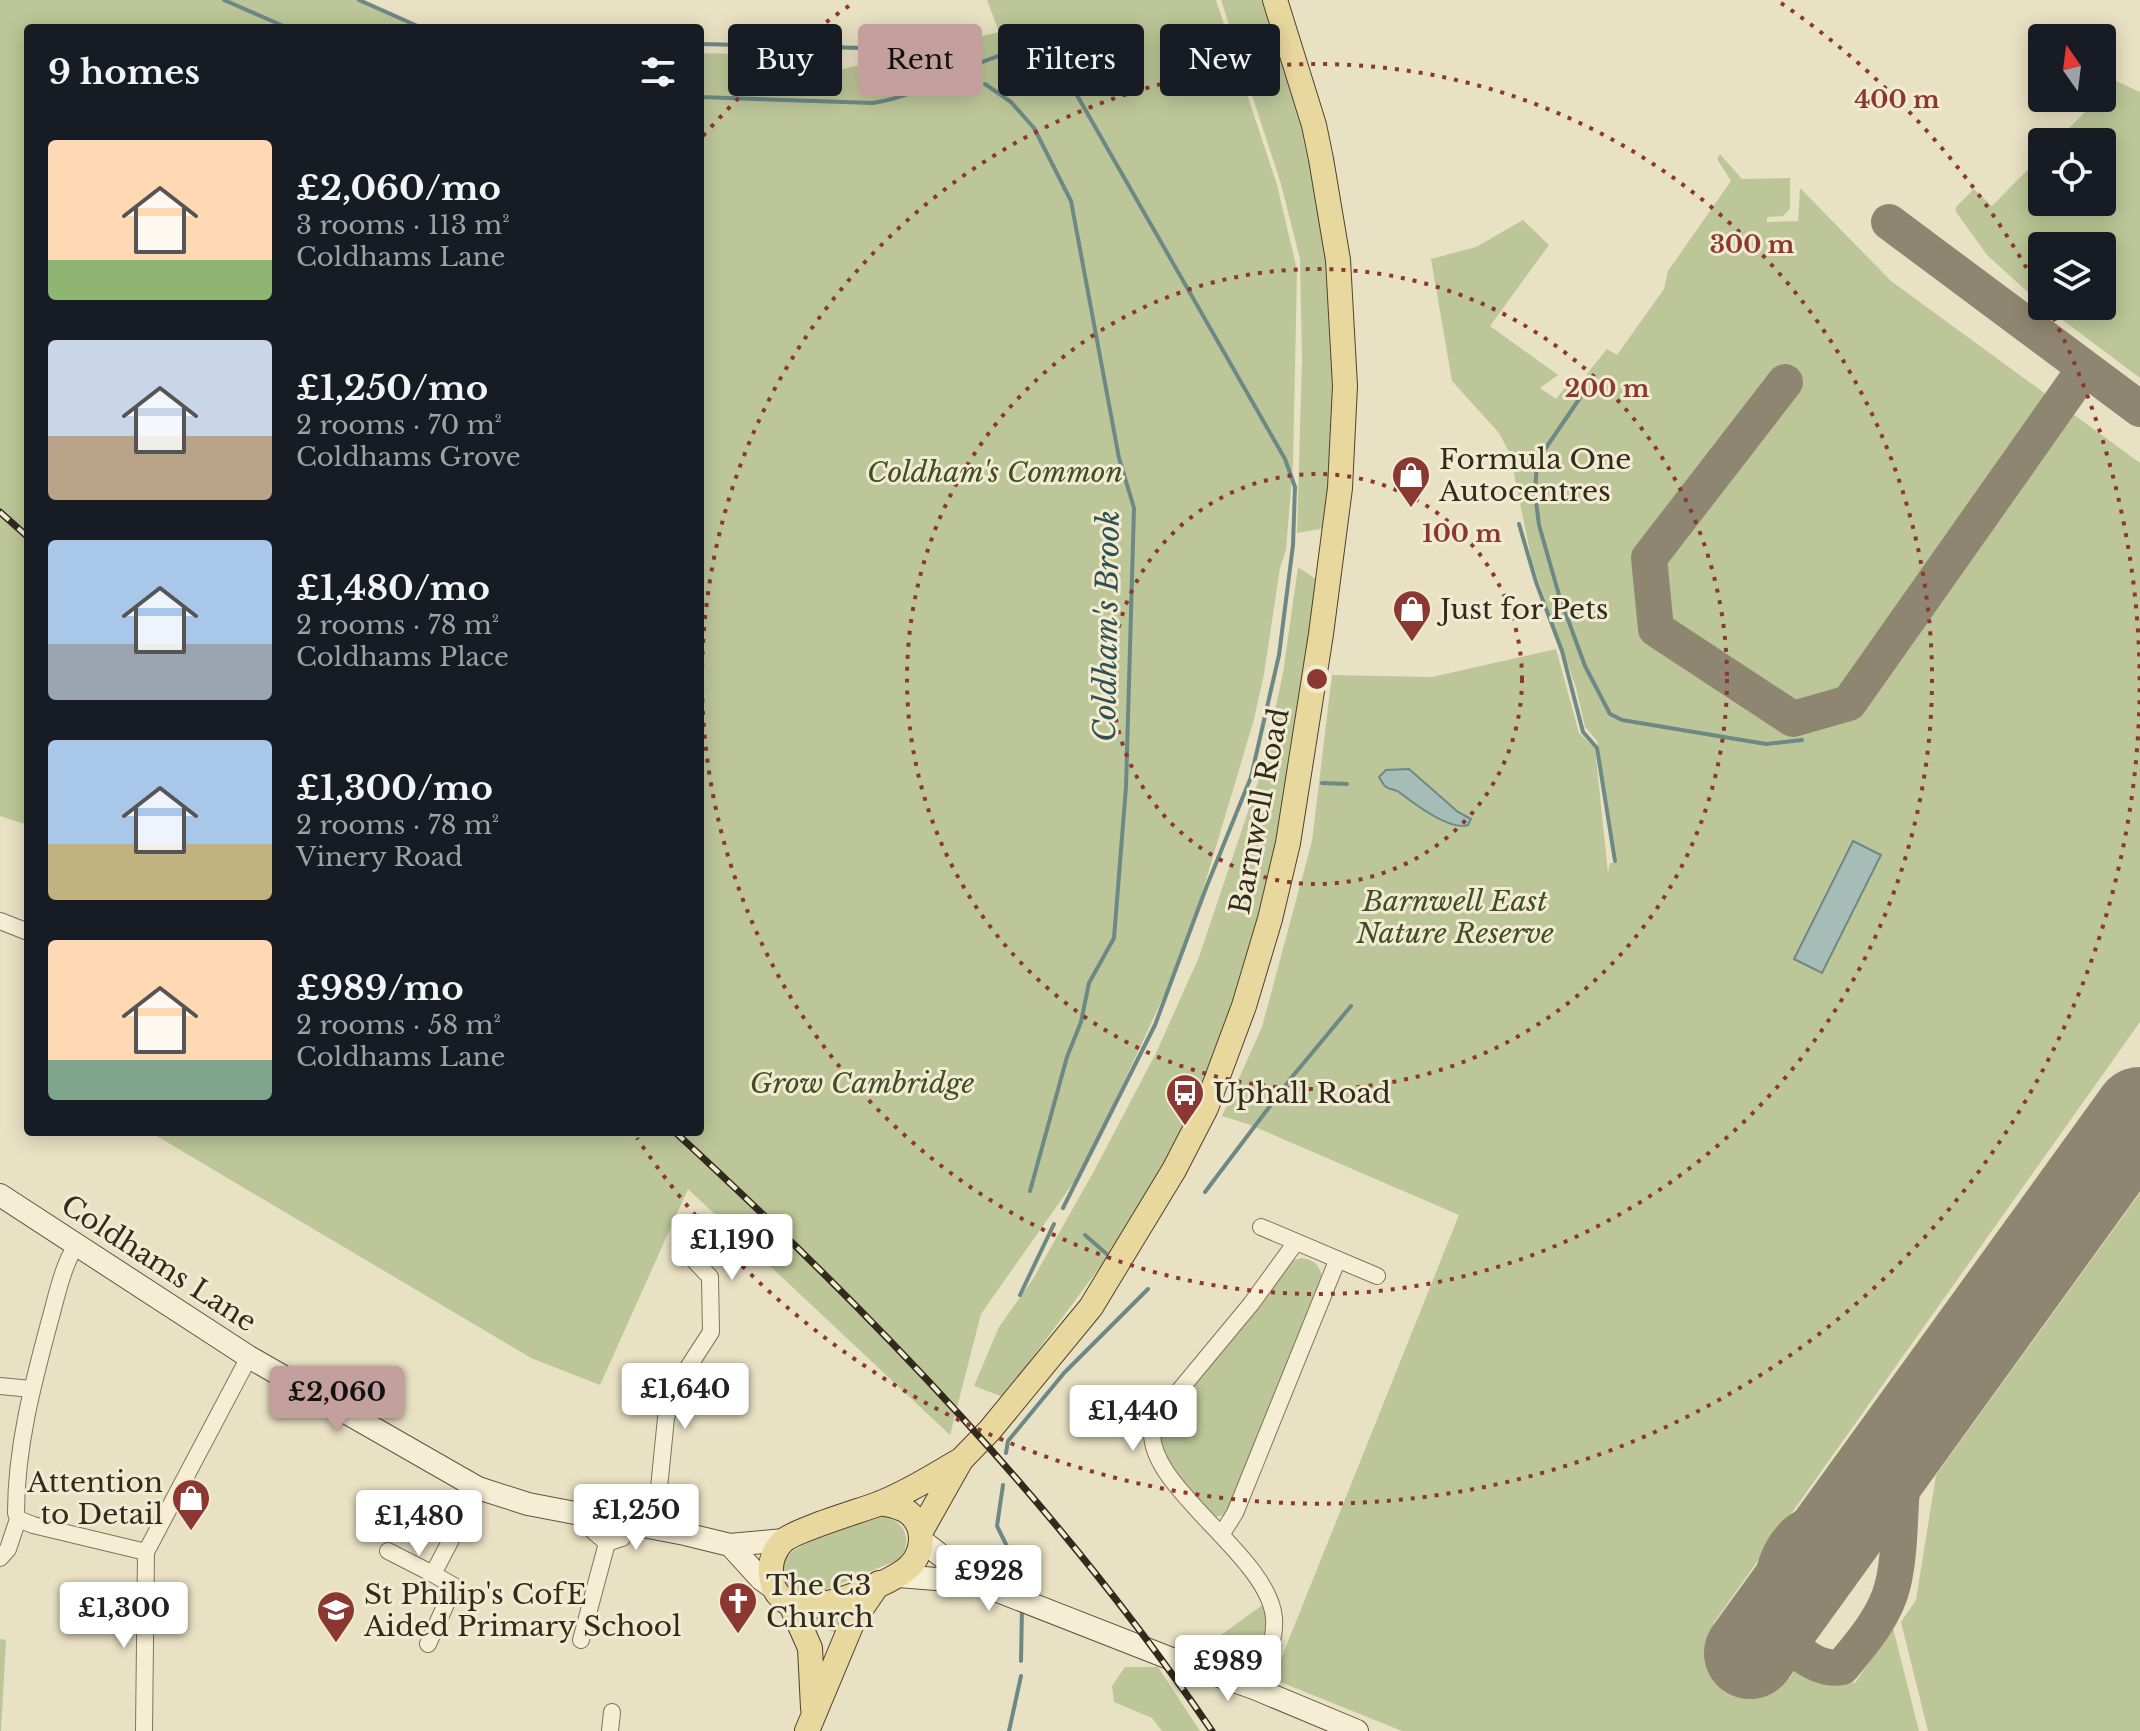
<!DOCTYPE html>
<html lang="en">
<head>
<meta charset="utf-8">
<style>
	body { margin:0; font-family:"Libre Baskerville",serif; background:#242831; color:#f1f3f6; height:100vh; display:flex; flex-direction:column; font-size:30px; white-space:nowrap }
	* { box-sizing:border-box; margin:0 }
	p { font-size:26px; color:#9ea1a6 }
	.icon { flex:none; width:44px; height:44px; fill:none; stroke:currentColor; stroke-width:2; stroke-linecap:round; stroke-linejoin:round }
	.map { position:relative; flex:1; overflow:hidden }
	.sheet { position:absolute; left:24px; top:24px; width:680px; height:1112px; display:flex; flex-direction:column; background:#171b24; border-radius:8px; box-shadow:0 4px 20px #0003 }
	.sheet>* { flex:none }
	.guide { position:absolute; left:728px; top:24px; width:760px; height:72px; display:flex; gap:16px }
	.needle { width:52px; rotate:346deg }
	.tools { position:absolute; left:2028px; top:24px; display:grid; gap:16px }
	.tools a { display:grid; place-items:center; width:88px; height:88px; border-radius:8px; background:#171b24; box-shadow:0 4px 20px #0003; font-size:40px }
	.price { position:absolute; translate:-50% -68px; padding:0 18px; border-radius:8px; background:#fff; color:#222; font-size:26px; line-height:52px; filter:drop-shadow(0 2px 4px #0008) }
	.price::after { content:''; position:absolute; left:50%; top:48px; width:24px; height:18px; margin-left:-12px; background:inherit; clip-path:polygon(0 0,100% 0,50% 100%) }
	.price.active { background:#c39f9e; color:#111 }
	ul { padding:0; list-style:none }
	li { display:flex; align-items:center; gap:24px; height:200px; padding:0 24px }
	li span { display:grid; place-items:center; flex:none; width:224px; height:160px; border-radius:8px; color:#555 }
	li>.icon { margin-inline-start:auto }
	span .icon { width:96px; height:96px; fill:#fffc; stroke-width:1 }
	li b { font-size:34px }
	h2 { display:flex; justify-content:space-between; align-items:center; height:96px; padding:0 24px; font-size:34px }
	.tag { padding:0 28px; border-radius:8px; background:#171b24; box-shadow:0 4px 20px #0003; font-size:28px; line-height:72px }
	.tag.active { background:#c39f9e; color:#111 }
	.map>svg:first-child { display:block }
	.green { fill:#bdc698 }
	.water { fill:#a5bcb7; stroke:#6d8985; stroke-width:2 }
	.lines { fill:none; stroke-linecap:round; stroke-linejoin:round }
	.stream { stroke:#6d8985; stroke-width:4 }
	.taxiway { stroke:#8e8670; stroke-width:36 }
	.runway { stroke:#8e8670; stroke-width:92 }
	.street-casing { stroke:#82735c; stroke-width:18 }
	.secondary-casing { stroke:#63543f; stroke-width:24 }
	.primary-casing { stroke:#504130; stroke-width:26 }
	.street { stroke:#f5eed5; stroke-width:16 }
	.secondary { stroke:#f5eed5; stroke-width:22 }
	.primary { stroke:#e9d89e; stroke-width:24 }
	.rail-casing { stroke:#332a1e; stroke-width:7 }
	.rail { stroke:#f1ebd2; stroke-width:4; stroke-dasharray:12; stroke-linecap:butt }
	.ring { fill:none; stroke:#8b3832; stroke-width:4; stroke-dasharray:4 8 }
	.labels { text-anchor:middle; stroke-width:6; stroke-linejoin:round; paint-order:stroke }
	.poi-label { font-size:28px; fill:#332a1e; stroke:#f1ebd2; text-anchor:start }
	.park-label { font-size:28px; font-style:italic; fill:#404d27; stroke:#f1ebd2 }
	.street-label { font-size:28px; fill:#332a1e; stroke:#f1ebd2 }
	.water-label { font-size:30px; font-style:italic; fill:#2f5151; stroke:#f1ebd2 }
	.centre { fill:#8b3832; stroke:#f1ebd2; stroke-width:4 }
	.ring-label { font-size:24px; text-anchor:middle; font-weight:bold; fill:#8b3832; stroke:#f1ebd2; stroke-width:6; stroke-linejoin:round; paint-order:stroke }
</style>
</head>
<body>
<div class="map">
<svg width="2140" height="1731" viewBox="0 0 2140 1731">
	<rect width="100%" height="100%" fill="#e9e1c3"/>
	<path class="green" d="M0,0H363L419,28H28V825L0,816Z
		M987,0H1216L1277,185L1297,270L1293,464L1286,550L1280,568L1264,674L1253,723L1185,950L1085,1166L981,1314L950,1435L688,1189L600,1385L531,1358L150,1132H625L631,1137L627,1132H700V53L736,54L788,82L999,32Z
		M1221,0H1267C1289,74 1310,148 1323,224C1339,321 1336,431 1326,528L1297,533L1302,359L1300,259L1281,184Z
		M2116,81L2140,92V378L2044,306H2102V246H2042V305L1987,255L1956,212V207L1974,189L1992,206L2042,155V202H2102V142H2055L2099,98H2102Z
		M1720,154L1742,179L1790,178V209L1783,216L1767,217V222L1798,221L1800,188L1891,281L2140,463V1022L1713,1624L1789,1679L1797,1667L1855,1683L1893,1628L1919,1731H1402L1273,1679L1459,1215L1248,1124L1222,1116L1262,1027L1312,841L1332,675L1432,677L1556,649L1579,733L1595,748L1608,873L1610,863L1617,862L1597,741L1585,727L1576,688L1532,562L1510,454L1499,433L1452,381L1431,259L1476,247L1523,220L1549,245L1490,326L1558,375L1540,388L1556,399L1571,380L1579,384L1607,349L1617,355L1664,289L1668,271L1731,181L1717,159Z
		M1298,567L1323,584L1283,823L1243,983L1182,1134L1103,1263L1003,1397L974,1386L999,1327L1033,1279L1094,1171L1156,1053L1199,957L1262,770L1283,673Z
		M2140,1193V1731H1928L1901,1622L1916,1600L1936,1475Z
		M1302,1258C1317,1261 1320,1266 1323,1281L1233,1507C1223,1517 1218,1519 1205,1513L1158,1453V1425L1291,1261Z
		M883,1516C905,1521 913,1540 900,1559L815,1594C803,1595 793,1595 786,1584C780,1574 781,1564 789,1555C800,1542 865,1519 883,1516Z
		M850,1601L841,1634L810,1625L807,1616Z
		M1261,1606H1265L1269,1626L1258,1666L1247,1673L1226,1669L1196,1656L1199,1651Z
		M0,1639L6,1640L1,1731H0Z
		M1125,1667H1158L1200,1731H1162L1152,1718L1114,1702L1112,1686Z"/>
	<path class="water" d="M1409,769L1458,812L1471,819L1468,825C1450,831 1413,803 1399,792C1395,789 1390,790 1386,787C1383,785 1381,780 1379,777L1386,770Z
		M1853,841L1881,855L1822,973L1794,959Z"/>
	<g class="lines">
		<path class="stream" d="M224,0L288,28
			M359,0L422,28
			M700,44L904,49L946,52
			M985,84L1011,102L1034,128L1071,201L1119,458L1134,508L1126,787L1114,938L1089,983L1081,1022L1067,1057L1030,1191
			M700,97L873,103C935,94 985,46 1050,48L1285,459L1295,487L1293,545L1279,655L1251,777L1206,888L1155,1025L1063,1208
			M1586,389L1537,461L1535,493L1539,525L1559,595L1585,666L1610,714L1622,720L1766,744L1802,740
			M1519,524L1536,582L1562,651L1583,732L1597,748L1615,861
			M1322,783L1347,784
			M1205,1192L1292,1077L1351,1006
			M1085,1235L1109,1256
			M1020,1295L1054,1224
			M1006,1453L1008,1441L1064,1373L1148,1289
			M1003,1485L997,1526L1023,1579V1594
			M1021,1661L1022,1607
			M1009,1731L1021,1676"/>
		<path class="taxiway" d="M1889,222L2140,409
			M1785,382L1649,558L1656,629L1793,719L1849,703L2085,368
			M1872,1484C1860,1496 1849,1506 1833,1514C1819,1522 1802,1524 1791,1538C1767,1565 1764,1613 1788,1641C1800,1656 1822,1671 1842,1667C1862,1643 1886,1615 1893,1584C1905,1532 1895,1477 1914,1426"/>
		<path class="runway" d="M1750,1653L2140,1113"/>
		<defs>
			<path id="street" d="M0,921L28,932
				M1261,1227L1377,1276
				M76,1245C62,1268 57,1295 50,1320C33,1383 16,1447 16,1513L18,1519L33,1525L146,1552
				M0,1386L31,1389
				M595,1516L594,1532L607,1543L622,1538L627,1522
				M655,1528L666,1418L678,1383L711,1332L710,1277L689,1255
				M1221,1535L1235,1513L1337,1261
				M388,1551L433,1574
				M0,1558L8,1549L18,1519
				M581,1640L607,1543
				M428,1644L454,1586L433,1574L478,1488
				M1254,1688C1263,1666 1276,1642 1274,1618C1269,1553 1134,1481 1154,1421L1251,1304L1296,1242
				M144,1731L146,1552L249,1357
				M610,1731L612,1712"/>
			<path id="secondary" d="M0,1195L249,1357L478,1488L528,1504L685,1534L730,1545L784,1540
				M921,1540L975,1582L1187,1665L1254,1688L1357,1731
				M730,1545L761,1579L772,1587
				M898,1576L974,1582"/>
			<path id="primary" d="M880,1503C890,1505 901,1506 909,1513C926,1527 924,1552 909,1567C890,1584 821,1611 796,1606C785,1604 774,1593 772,1581C769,1567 772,1553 782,1542C794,1530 860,1511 878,1504C907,1493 933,1476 959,1461
				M921,1531L961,1460L990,1430L1091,1307L1174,1170L1206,1108L1244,1006L1270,919L1288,843L1321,634L1340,488L1345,386L1338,260L1321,159L1314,125L1275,0
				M791,1605L810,1648L813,1708
				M807,1731L853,1621L879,1583"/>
		</defs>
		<use href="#street" class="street-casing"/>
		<use href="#secondary" class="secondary-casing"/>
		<use href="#primary" class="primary-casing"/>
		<use href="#street" class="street"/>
		<use href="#secondary" class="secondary"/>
		<use href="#primary" class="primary"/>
		<defs>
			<path id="rail" d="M0,512L28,537
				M675,1132C873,1314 1060,1508 1212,1731"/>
		</defs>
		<use href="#rail" class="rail-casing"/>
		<use href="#rail" class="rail"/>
	</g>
	<g class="ring">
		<circle cx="1317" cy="679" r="205"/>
		<circle cx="1317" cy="679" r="410"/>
		<circle cx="1317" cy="679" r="615"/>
		<path d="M703 136A820 820 0 0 1 853 3M1781 3A820 820 0 0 1 2041 294M2048 307A820 820 0 0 1 637 1138"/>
	</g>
	<defs>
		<symbol id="shop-pin" viewBox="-11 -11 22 30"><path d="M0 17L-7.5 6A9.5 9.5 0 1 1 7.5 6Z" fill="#8b3832" stroke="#f1ebd2"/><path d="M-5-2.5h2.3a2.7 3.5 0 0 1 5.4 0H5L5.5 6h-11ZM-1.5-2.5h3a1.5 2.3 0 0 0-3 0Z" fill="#fff"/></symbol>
		<symbol id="bus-pin" viewBox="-11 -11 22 30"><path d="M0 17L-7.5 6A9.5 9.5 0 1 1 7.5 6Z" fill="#8b3832" stroke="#f1ebd2"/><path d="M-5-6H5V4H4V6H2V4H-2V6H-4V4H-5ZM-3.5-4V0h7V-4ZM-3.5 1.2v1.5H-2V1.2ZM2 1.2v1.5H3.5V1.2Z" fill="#fff"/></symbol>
		<symbol id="church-pin" viewBox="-11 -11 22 30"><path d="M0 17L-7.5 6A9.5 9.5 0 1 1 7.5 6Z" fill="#8b3832" stroke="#f1ebd2"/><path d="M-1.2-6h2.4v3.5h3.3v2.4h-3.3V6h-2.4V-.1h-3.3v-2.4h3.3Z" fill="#fff"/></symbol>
		<symbol id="school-pin" viewBox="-11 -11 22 30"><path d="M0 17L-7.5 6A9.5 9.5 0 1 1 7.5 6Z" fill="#8b3832" stroke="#f1ebd2"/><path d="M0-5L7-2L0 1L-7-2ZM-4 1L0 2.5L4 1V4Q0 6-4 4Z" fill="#fff"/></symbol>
	</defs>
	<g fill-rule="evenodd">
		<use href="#shop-pin" x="1389" y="453" width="44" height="60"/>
		<use href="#shop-pin" x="1390" y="587" width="44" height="60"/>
		<use href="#bus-pin" x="1163" y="1071" width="44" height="60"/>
		<use href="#shop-pin" x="169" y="1476" width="44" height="60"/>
		<use href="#church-pin" x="716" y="1579" width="44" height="60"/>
		<use href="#school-pin" x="314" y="1588" width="44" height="60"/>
	</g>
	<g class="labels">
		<g class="poi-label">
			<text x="1439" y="469">Formula One<tspan x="1439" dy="32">Autocentres</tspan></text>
			<text x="1440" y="619">Just for Pets</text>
			<text x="1213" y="1103">Uphall Road</text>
			<text x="163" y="1492" text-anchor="end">Attention<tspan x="163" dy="32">to Detail</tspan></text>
			<text x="766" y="1595">The C3<tspan x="766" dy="32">Church</tspan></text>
			<text x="364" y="1604">St Philip's CofE<tspan x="364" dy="32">Aided Primary School</tspan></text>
		</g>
		<g class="park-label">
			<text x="995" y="482">Coldham's Common</text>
			<text x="1455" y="911">Barnwell East<tspan x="1455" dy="32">Nature Reserve</tspan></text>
			<text x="862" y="1093">Grow Cambridge</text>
		</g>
		<g class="street-label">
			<text transform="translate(1259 811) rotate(-79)" y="10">Barnwell Road</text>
			<text transform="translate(159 1263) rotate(33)" y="10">Coldhams Lane</text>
		</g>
		<g class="water-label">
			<text transform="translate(1107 626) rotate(-89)" y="10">Coldham's Brook</text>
		</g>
	</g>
	<circle cx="1317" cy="679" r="12" class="centre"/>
	<g class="ring-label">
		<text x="1897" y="108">400 m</text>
		<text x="1752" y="253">300 m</text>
		<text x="1607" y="397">200 m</text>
		<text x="1462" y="542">100 m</text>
	</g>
</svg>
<div class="tools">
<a><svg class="needle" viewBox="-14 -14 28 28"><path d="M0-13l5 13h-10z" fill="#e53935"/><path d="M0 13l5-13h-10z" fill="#9ea1a6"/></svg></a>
<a><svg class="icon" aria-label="locate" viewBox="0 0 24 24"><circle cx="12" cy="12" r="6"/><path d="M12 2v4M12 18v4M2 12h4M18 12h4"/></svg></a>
<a><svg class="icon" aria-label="layers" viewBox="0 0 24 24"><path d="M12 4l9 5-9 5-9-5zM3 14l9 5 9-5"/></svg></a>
</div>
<b class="price" style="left:732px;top:1282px">£1,190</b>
<b class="price" style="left:685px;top:1431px">£1,640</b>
<b class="price active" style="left:337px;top:1434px">£2,060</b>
<b class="price" style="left:1133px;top:1453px">£1,440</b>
<b class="price" style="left:636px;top:1552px">£1,250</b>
<b class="price" style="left:419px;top:1558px">£1,480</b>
<b class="price" style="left:989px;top:1613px">£928</b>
<b class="price" style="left:124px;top:1650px">£1,300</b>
<b class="price" style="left:1228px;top:1703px">£989</b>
<div class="guide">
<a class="tag">Buy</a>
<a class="tag active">Rent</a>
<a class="tag">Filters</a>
<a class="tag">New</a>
</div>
<section class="sheet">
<h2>9 homes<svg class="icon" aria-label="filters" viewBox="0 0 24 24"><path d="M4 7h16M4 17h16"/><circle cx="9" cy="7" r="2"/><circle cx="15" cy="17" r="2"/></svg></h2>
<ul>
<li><span style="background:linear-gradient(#ffd9b3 75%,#8fb573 0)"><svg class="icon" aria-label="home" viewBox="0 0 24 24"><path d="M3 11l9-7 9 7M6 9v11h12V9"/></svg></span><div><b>£2,060/mo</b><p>3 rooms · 113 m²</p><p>Coldhams Lane</p></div></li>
<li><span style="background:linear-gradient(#c9d6e8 60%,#b9a48a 0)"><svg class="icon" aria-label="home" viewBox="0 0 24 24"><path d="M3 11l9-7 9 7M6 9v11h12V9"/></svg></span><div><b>£1,250/mo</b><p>2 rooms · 70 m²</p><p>Coldhams Grove</p></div></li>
<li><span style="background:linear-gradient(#a9c7e8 65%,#9aa5b1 0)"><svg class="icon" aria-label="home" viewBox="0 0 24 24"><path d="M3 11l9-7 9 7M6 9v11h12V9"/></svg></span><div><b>£1,480/mo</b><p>2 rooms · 78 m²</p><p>Coldhams Place</p></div></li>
<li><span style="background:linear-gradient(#a9c7e8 65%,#c2b280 0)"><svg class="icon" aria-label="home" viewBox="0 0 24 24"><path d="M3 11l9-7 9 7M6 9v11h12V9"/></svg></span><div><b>£1,300/mo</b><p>2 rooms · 78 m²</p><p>Vinery Road</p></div></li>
<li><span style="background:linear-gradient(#ffd9b3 75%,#7fa58c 0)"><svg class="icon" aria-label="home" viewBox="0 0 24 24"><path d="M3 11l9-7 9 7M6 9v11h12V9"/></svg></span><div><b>£989/mo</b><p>2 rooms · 58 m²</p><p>Coldhams Lane</p></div></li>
</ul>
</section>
</div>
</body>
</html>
